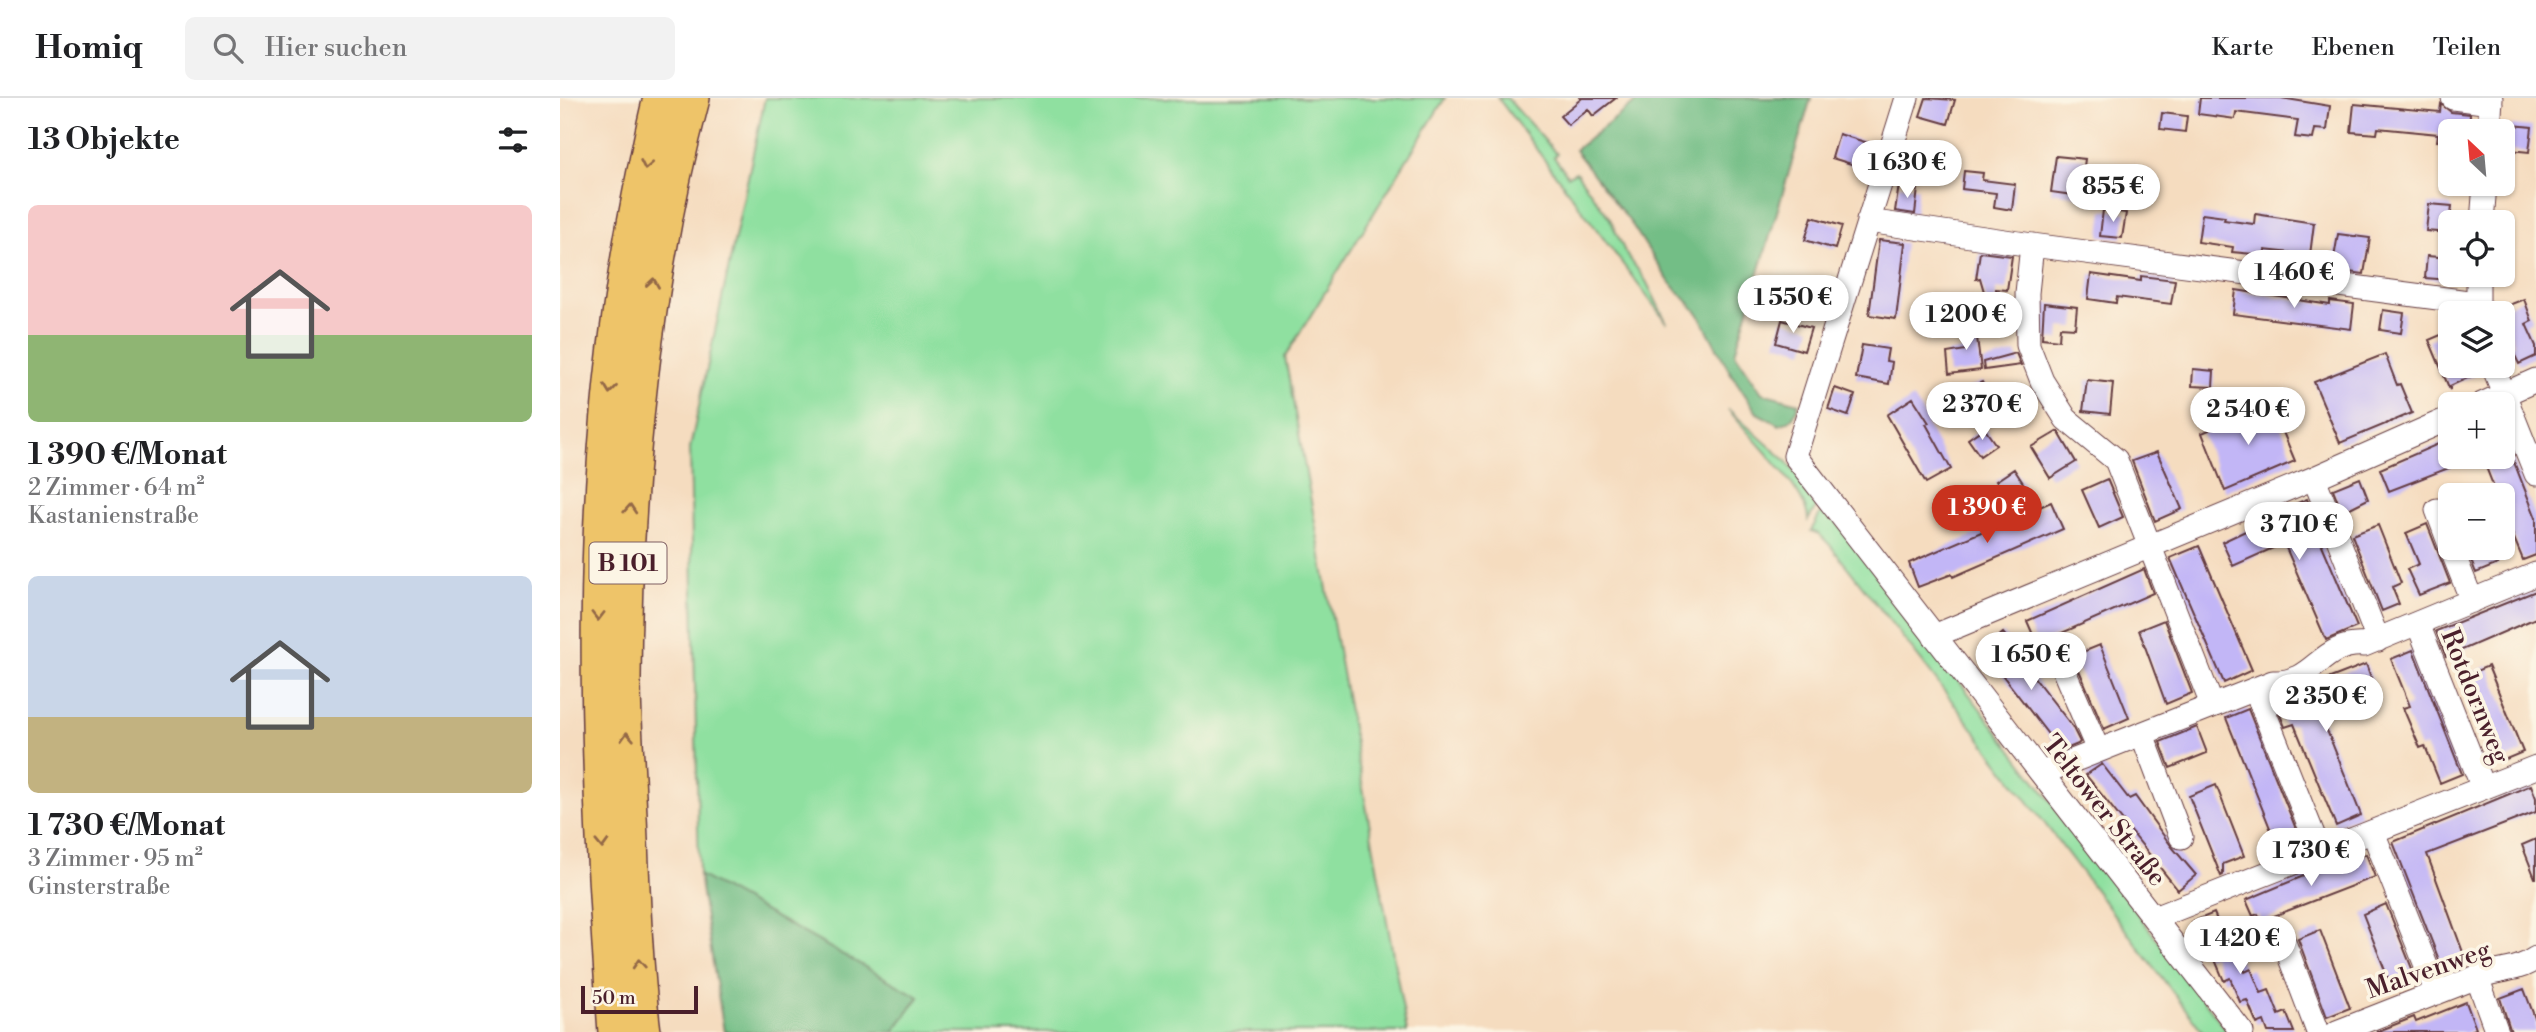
<!DOCTYPE html>
<html lang="de">
<head>
<meta charset="utf-8">
<style>
	body { margin:0; font-family:"Libre Bodoni",serif; background:#f2f2f2; color:#202124; height:100vh; display:flex; flex-direction:column; font-size:26px; white-space:nowrap }
	* { box-sizing:border-box; margin:0 }
	p { font-size:23px; color:#757577 }
	.icon { flex:none; width:38px; height:38px; fill:none; stroke:currentColor; stroke-width:2; stroke-linecap:round; stroke-linejoin:round }
	.map { position:relative; flex:1; overflow:hidden }
	.details { display:flex; flex-direction:column; background:#fff; width:560px }
	.details>* { flex:none }
	.needle { width:46px; rotate:334deg }
	.tools { position:absolute; left:1878px; top:21px; display:grid; gap:14px }
	.tools a { display:grid; place-items:center; width:77px; height:77px; border-radius:10px; background:#fff; box-shadow:0 2px 5px #0004; font-size:35px }
	.scale { position:absolute; left:21px; bottom:18px; width:117px; box-sizing:border-box; padding-left:7px; border:4px solid #4a1f2b; border-top:0; font-size:19px; line-height:24px; white-space:nowrap; color:#4a1f2b; -webkit-text-stroke:5px #fcf5e5; paint-order:stroke }
	.price { position:absolute; translate:-50% -60px; padding:0 16px; border-radius:24px; background:#fff; color:#222; font-size:23px; line-height:46px; filter:drop-shadow(0 2px 4px #0008) }
	.price::after { content:''; position:absolute; left:50%; top:42px; width:21px; height:16px; margin-left:-10px; background:inherit; clip-path:polygon(0 0,100% 0,50% 100%) }
	.price.active { background:#c8321e; color:#fff }
	ul { padding:0; list-style:none }
	li { display:grid; align-content:center; gap:14px; height:371px; padding:0 28px }
	li span { display:grid; place-items:center; height:217px; border-radius:10px; color:#555 }
	li>.icon { margin-inline-start:auto }
	span .icon { width:126px; height:126px; fill:#fffc; stroke-width:1 }
	li b { font-size:30px }
	h2 { display:flex; justify-content:space-between; align-items:center; height:84px; padding:0 28px; font-size:30px }
	header { display:flex; align-items:center; gap:42px; box-sizing:border-box; height:98px; padding:0 35px; background:#fff; border-bottom:2px solid #e0e0e0 }
	header strong { font-size:33px }
	nav { display:flex; gap:38px; margin-inline-start:auto; font-size:24px }
	.search { width:490px; height:63px; background:#f2f2f2; display:flex; align-items:center; gap:18px; box-sizing:border-box; padding:0 24px; border-radius:10px; color:#757577; font-size:26px }
	main { display:flex; flex:1; min-height:0 }
	.map>svg:first-child { display:block }
	.green { fill:#8fe0a0; stroke:#6c8066; stroke-width:2 }
	.forest { fill:#73be86; stroke:#5e6e58; stroke-width:2 }
	.building { fill:#c2b6f6 }
	.lines { fill:none; stroke-linecap:round; stroke-linejoin:round }
	.minor-casing { stroke:#643b41; stroke-width:25 }
	.highway-casing { stroke:#643b41; stroke-width:36 }
	.minor { stroke:#fff; stroke-width:23 }
	.highway { stroke:#eec469; stroke-width:33 }
	.oneway { stroke:#946947 }
	.labels { text-anchor:middle; stroke-width:7; stroke-linejoin:round; paint-order:stroke }
	.shield { fill:#fcf5e5; stroke:#7f5f63; stroke-width:2 }
	.shield-label { font-size:24px; font-weight:bold; fill:#4a1f2b }
	.street-label { font-size:26px; fill:#4a1f2b; stroke:#fcf5e5 }
</style>
</head>
<body>
<header>
<strong>Homiq</strong>
<div class="search"><svg class="icon" aria-label="search" viewBox="0 0 24 24"><circle cx="10" cy="10" r="6"/><path d="M15 15l6 6"/></svg>Hier suchen</div>
<nav><a>Karte</a><a>Ebenen</a><a>Teilen</a></nav>
</header>
<main>
<section class="details">
<h2>13 Objekte<svg class="icon" aria-label="filters" viewBox="0 0 24 24"><path d="M4 7h16M4 17h16"/><circle cx="9" cy="7" r="2"/><circle cx="15" cy="17" r="2"/></svg></h2>
<ul>
<li><span style="background:linear-gradient(#f6c9c9 60%,#8fb573 0)"><svg class="icon" aria-label="home" viewBox="0 0 24 24"><path d="M3 11l9-7 9 7M6 9v11h12V9"/></svg></span><div><b>1 390 €/Monat</b><p>2 Zimmer · 64 m²</p><p>Kastanienstraße</p></div></li>
<li><span style="background:linear-gradient(#c9d6e8 65%,#c2b280 0)"><svg class="icon" aria-label="home" viewBox="0 0 24 24"><path d="M3 11l9-7 9 7M6 9v11h12V9"/></svg></span><div><b>1 730 €/Monat</b><p>3 Zimmer · 95 m²</p><p>Ginsterstraße</p></div></li>
</ul>
</section>
<div class="map">
<svg width="1976" height="934" viewBox="0 0 1976 934">
	<rect width="100%" height="100%" fill="#fcf5e5"/>
	<filter id="ink" filterUnits="userSpaceOnUse"><feTurbulence type="fractalNoise" baseFrequency=".0143" numOctaves="2"/><feDisplacementMap in="SourceGraphic" scale="14" xChannelSelector="R" yChannelSelector="G"/><feConvolveMatrix kernelMatrix="1 2 1 2 8 2 1 2 1" color-interpolation-filters="sRGB"/></filter>
	<filter id="wash" filterUnits="userSpaceOnUse"><feTurbulence type="fractalNoise" baseFrequency=".00686" numOctaves="4" result="noise"/><feDisplacementMap in="SourceGraphic" scale="28" xChannelSelector="R" yChannelSelector="G"/><feGaussianBlur stdDeviation="1.57" result="paint"/><feColorMatrix in="noise" values="0 0 0 0 0 0 0 0 0 0 0 0 0 0 0 0 0 1.4 0 .05"/><feComposite in="paint" operator="in"/></filter>
	<g filter="url(#wash)">
		<rect width="100%" height="100%" fill="#f5dcbf"/>
		<path class="green" d="M205,0H885L725,259L847,934H333L359,899L139,777L130,350Z
			M938,0H947L997,56L994,59L1008,78L1016,74L1050,121L1065,154L1086,183L1107,225Z
			M1168,311L1225,362L1257,401L1258,407L1248,422C1248,393 1187,336 1168,311Z
			M1268,412L1668,934H1643L1363,565L1269,446L1259,436L1251,433L1261,414Z"/>
		<path class="forest" d="M1081,0H1251L1175,255L1202,295L1239,305C1235,318 1233,323 1219,327L1197,315L1170,274L1138,215L1108,182L1073,128L1015,52Z
			M139,777L359,899L333,934H164Z"/>
		<g id="blocks">
			<path class="building" d="M1020,0H1056L1033,18L1028,11L1008,27L1000,18L1021,1Z
				M1366,0L1395,2L1388,26L1360,18Z
				M1640,0H1721L1770,8L1767,32L1755,31L1753,41L1735,39L1738,22L1676,14L1675,21L1638,16Z
				M1794,6L1880,14L1881,6L1891,14L1910,16L1909,33H1890V44L1877,43L1878,36L1818,30L1817,36L1791,34Z
				M1602,15L1627,18L1625,34L1600,31Z
				M1952,27L1972,29L1969,54L1950,52Z
				M1279,36L1308,45L1301,69L1272,60Z
				M1376,51L1393,52L1391,73L1374,71Z
				M1496,58L1525,61L1520,98L1491,94Z
				M1404,73L1423,75L1422,82L1455,86L1452,112L1434,109L1436,95L1402,91Z
				M1339,87L1358,90L1355,116L1335,113Z
				M1869,106L1892,108L1889,135L1866,133Z
				M1543,112L1566,115L1562,140L1540,138Z
				M1642,116L1665,119L1664,122L1694,126L1695,116L1754,125L1750,157L1705,152L1704,157L1672,154L1673,149L1638,144Z
				M1252,119L1282,128L1275,151L1245,142Z
				M1778,136L1810,140L1804,176L1772,172Z
				M1319,142L1345,145L1336,221L1309,217Z
				M1420,154L1452,158L1447,192L1436,191L1435,221H1432L1420,180L1416,181Z
				M1867,158L1890,160V182L1865,180Z
				M1531,176L1581,183V178L1615,182L1611,206L1557,199L1556,205L1528,201Z
				M1676,192L1770,207V203L1794,206L1791,231L1673,216Z
				M1964,201L1972,223L1966,226L1976,248V258L1959,266L1950,247L1954,245L1941,210Z
				M1484,205L1517,209L1515,230L1500,229L1499,242L1482,240Z
				M1823,212L1844,215L1841,235L1820,232Z
				M1407,215H1414L1421,272L1389,276L1387,255L1406,252Z
				M1222,222L1251,230L1244,253L1216,245Z
				M1890,233V268H1910L1914,277L1890,288V292L1869,242Z
				M1302,247L1328,251L1326,263L1332,264L1329,286L1296,280Z
				M1456,255L1461,267L1424,272L1423,264Z
				M1825,256L1837,287L1840,286L1852,315L1780,345L1754,284Z
				M1633,271L1654,273L1653,289L1632,288Z
				M1527,282L1553,285L1550,316L1523,313Z
				M1422,284L1431,303L1406,314L1398,295Z
				M1275,290L1295,297L1288,318L1268,311Z
				M1353,300L1369,325L1366,326L1391,371L1366,385L1327,317Z
				M1711,305L1735,363L1665,393L1642,335Z
				M1424,330L1436,347L1420,358L1408,341Z
				M1498,333L1516,364L1490,380L1471,349Z
				M1885,343L1894,368L1829,393L1820,371Z
				M1597,354L1622,411L1595,423L1572,363Z
				M1922,359H1952L1976,420V457L1963,462L1942,411V397H1937Z
				M1454,371L1465,388L1413,421L1407,407L1442,392L1436,383Z
				M1800,380L1808,401L1782,414L1773,391Z
				M1547,381L1563,419L1539,430L1522,392Z
				M1747,401L1757,427L1754,428L1797,529L1766,542L1724,445L1673,468L1662,444L1694,429L1692,424Z
				M1491,404L1503,431L1393,479L1392,476L1358,489L1349,465Z
				M1867,426L1890,485L1859,497L1847,471L1859,466L1846,435Z
				M1818,427L1841,485L1832,489L1839,506L1822,513L1792,437Z
				M1639,448L1692,572L1664,585L1610,460Z
				M1906,450H1931L1938,466L1916,475Z
				M1584,471L1593,495L1477,546L1467,523Z
				M1976,493V520L1886,559L1876,533Z
				M1604,522L1632,595L1606,606L1579,532Z
				M1443,535L1469,567L1466,569L1512,628L1520,644L1518,646L1501,653L1423,552Z
				M1540,547L1569,620L1544,631L1513,558Z
				M1853,552L1902,676L1880,685L1865,648L1860,650L1843,610L1850,608L1831,561Z
				M1806,566L1816,593L1760,615L1801,717L1776,728L1734,626L1725,629L1714,602Z
				M1928,568L1963,654L1939,664L1904,578Z
				M1688,611L1740,741L1718,750L1666,620Z
				M1637,629L1647,655L1610,670L1600,644Z
				M1542,666L1569,701L1575,698L1612,749L1636,777L1618,792L1526,677Z
				M1656,687L1684,758L1663,766V777L1661,778L1629,698Z
				M1971,687L1976,700V714L1867,756L1904,857L1881,867L1833,744Z
				M1976,741V780H1975L1962,747Z
				M1806,756L1815,779L1701,823L1698,816L1693,818L1686,802L1770,767L1771,770Z
				M1826,806L1857,883L1833,893L1803,816Z
				M1654,815L1669,851L1674,849L1685,874L1691,871L1701,895L1709,892L1719,917L1726,914L1734,934H1708L1704,923L1697,926L1687,902L1680,904L1670,880L1664,883L1653,857L1647,860L1632,824Z
				M1760,832L1790,910L1767,919L1738,841Z
				M1964,891L1976,923V934H1951L1940,900Z
				M1906,904L1916,931L1907,934H1816L1854,919L1856,924Z"/>
		</g>
	</g>
	<g filter="url(#ink)">
		<use href="#blocks" fill-opacity="0" stroke="#643b41" stroke-width="2"/>
		<g class="lines">
			<defs>
				<path id="minor" d="M1347,0L1235,358L1682,934
					M1893,0L1931,5
					M1929,33L1931,0
					M1308,123L1472,147L1916,205
					M1922,124L1925,86
					M1472,147L1467,195L1468,247L1482,283L1506,321L1556,362L1652,607
					M1918,215V177
					M1933,268L1976,376
					M1922,306L1976,282
					M1754,380L1818,542
					M1877,412L1890,447
					M1891,450L1912,503
					M1858,526L1923,690
					M1374,538L1754,380L1890,320
					M1498,559L1538,652
					M1695,591L1760,754
					M1582,636L1621,739
					M1482,675L1713,584C1755,586 1760,544 1804,547L1976,476
					M1813,734L1877,895
					M1594,820L1976,669
					M1722,839L1758,934
					M1917,879L1937,934
					M1777,934L1917,879C1936,872 1959,873 1976,860"/>
				<path id="highway" d="M55,934C35,658 23,382 77,109C84,73 91,36 100,0
					M84,934C75,864 73,789 70,718C68,672 64,626 64,581C65,385 83,189 133,0"/>
			</defs>
			<use href="#minor" class="minor-casing"/>
			<use href="#highway" class="highway-casing"/>
			<use href="#minor" class="minor"/>
			<use href="#highway" class="highway"/>
		</g>
		<defs><path id="oneway-chevron" d="M-2-3.5L2.5 0L-2 3.5" fill="none" stroke-width="1.6" stroke-linecap="round" stroke-linejoin="round" transform="scale(1.75)"/></defs>
		<g class="oneway">
			<use href="#oneway-chevron" transform="translate(86 67) rotate(101)"/>
			<use href="#oneway-chevron" transform="translate(93 185) rotate(-82)"/>
			<use href="#oneway-chevron" transform="translate(50 291) rotate(97)"/>
			<use href="#oneway-chevron" transform="translate(70 411) rotate(-86)"/>
			<use href="#oneway-chevron" transform="translate(38 518) rotate(90)"/>
			<use href="#oneway-chevron" transform="translate(67 639) rotate(-93)"/>
			<use href="#oneway-chevron" transform="translate(42 746) rotate(88)"/>
			<use href="#oneway-chevron" transform="translate(79 866) rotate(-94)"/>
		</g>
	</g>
	<g class="labels">
		<rect class="shield" x="29.5" y="444.5" width="77" height="41" rx="5"/>
		<g class="shield-label">
			<text x="68" y="473">B 101</text>
		</g>
		<g class="street-label">
			<text transform="translate(1916 598) rotate(68)" y="9">Rotdornweg</text>
			<text transform="translate(1545 712) rotate(52)" y="9">Teltower Straße</text>
			<text transform="translate(1868 871) rotate(-19)" y="9">Malvenweg</text>
		</g>
	</g>
</svg>
<div class="tools">
<a><svg class="needle" viewBox="-14 -14 28 28"><path d="M0-13l5 13h-10z" fill="#e53935"/><path d="M0 13l5-13h-10z" fill="#757577"/></svg></a>
<a><svg class="icon" aria-label="locate" viewBox="0 0 24 24"><circle cx="12" cy="12" r="6"/><path d="M12 2v4M12 18v4M2 12h4M18 12h4"/></svg></a>
<a><svg class="icon" aria-label="layers" viewBox="0 0 24 24"><path d="M12 4l9 5-9 5-9-5zM3 14l9 5 9-5"/></svg></a>
<a>+</a>
<a>−</a>
</div>
<div class="scale">50 m</div>
<b class="price" style="left:1347px;top:102px">1 630 €</b>
<b class="price" style="left:1553px;top:126px">855 €</b>
<b class="price" style="left:1734px;top:212px">1 460 €</b>
<b class="price" style="left:1233px;top:237px">1 550 €</b>
<b class="price" style="left:1406px;top:254px">1 200 €</b>
<b class="price" style="left:1422px;top:344px">2 370 €</b>
<b class="price" style="left:1688px;top:349px">2 540 €</b>
<b class="price active" style="left:1427px;top:447px">1 390 €</b>
<b class="price" style="left:1739px;top:464px">3 710 €</b>
<b class="price" style="left:1471px;top:594px">1 650 €</b>
<b class="price" style="left:1766px;top:636px">2 350 €</b>
<b class="price" style="left:1751px;top:790px">1 730 €</b>
<b class="price" style="left:1680px;top:878px">1 420 €</b>
</div>
</main>
</body>
</html>
